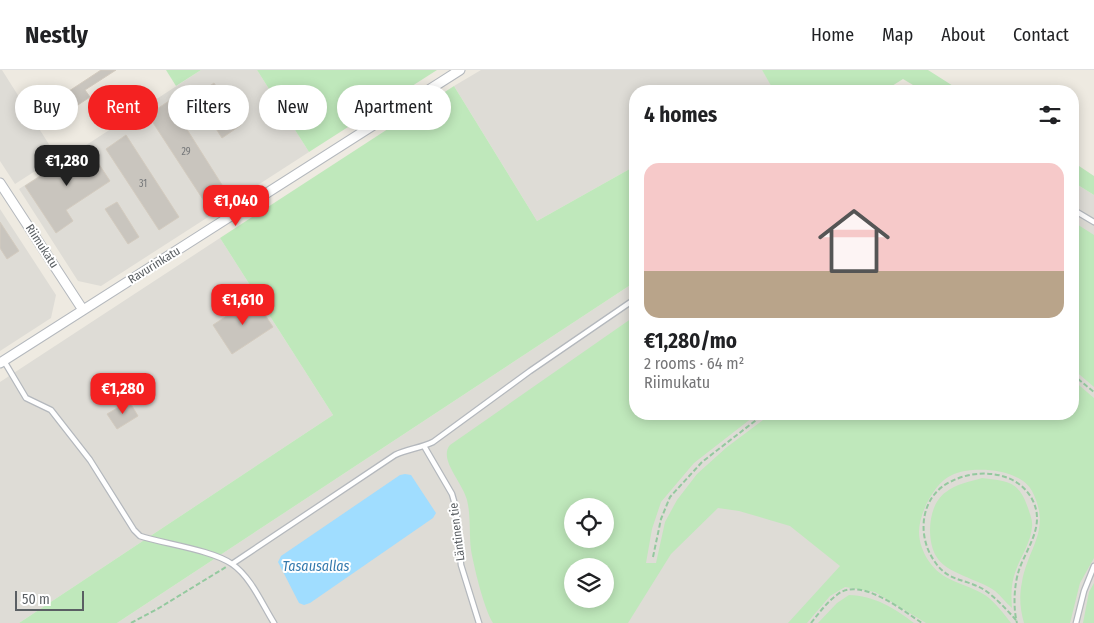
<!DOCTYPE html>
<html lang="en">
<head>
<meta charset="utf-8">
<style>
	body { margin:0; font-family:"Fira Sans Condensed",sans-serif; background:#f2f2f2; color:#202124; height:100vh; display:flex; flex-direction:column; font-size:19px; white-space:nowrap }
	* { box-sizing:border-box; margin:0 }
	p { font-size:16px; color:#757577 }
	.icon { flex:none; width:28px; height:28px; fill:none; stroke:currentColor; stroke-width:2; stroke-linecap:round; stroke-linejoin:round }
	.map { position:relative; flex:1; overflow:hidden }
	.side { position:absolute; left:629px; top:15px; width:450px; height:335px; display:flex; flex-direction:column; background:#fff; border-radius:20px; box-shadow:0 2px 12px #0003 }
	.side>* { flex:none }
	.hud { position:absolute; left:15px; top:15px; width:475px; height:45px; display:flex; gap:10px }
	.tools { position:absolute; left:564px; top:428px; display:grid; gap:10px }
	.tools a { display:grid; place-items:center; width:50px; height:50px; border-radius:50%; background:#fff; box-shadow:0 2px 12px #0003; font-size:25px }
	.scale { position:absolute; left:15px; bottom:12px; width:69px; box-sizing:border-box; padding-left:5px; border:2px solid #5a5f63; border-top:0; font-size:14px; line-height:18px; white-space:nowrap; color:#5a5f63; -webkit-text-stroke:4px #fff; paint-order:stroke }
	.price { position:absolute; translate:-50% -42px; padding:0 11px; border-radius:10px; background:#f42121; color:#fff; font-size:16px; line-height:32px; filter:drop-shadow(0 1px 2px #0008) }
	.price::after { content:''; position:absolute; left:50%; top:30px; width:15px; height:11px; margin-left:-8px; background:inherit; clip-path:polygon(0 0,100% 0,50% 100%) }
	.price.current { background:#222; color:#fff }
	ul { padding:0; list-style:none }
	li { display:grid; align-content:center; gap:10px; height:265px; padding:0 15px }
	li+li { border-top:1px solid #e0e0e0 }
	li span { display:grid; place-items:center; height:155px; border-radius:15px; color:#555 }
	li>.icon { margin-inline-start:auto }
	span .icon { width:90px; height:90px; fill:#fffc; stroke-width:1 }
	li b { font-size:21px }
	h2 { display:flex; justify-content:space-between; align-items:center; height:60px; padding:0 15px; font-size:21px }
	.tag { padding:0 18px; border-radius:22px; background:#fff; box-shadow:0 2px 12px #0003; font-size:18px; line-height:45px }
	.tag.current { background:#f42121; color:#fff }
	header { display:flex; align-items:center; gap:30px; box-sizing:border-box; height:70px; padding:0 25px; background:#fff; border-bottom:1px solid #e0e0e0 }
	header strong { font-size:24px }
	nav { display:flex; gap:28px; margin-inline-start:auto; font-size:18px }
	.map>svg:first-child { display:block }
	.industrial { fill:#dedcd6; fill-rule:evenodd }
	.green { fill:#bfe8bb; fill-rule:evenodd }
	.water { fill:#a0ddff }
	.building { fill:#c9c5be; stroke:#d3cbbf }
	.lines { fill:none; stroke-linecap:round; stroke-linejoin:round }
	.lane-casing { stroke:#b4b8bd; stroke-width:7 }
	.street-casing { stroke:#b4b8bd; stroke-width:11 }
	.path { stroke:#94c99f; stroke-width:2; stroke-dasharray:5 2.5; stroke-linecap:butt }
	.lane { stroke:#fff; stroke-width:4.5 }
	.street { stroke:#fff; stroke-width:9 }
	.labels { text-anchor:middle; stroke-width:4; stroke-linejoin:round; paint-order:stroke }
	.number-label { font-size:10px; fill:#76787a }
	.street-label { font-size:12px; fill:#5a5f63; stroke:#fff }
	.water-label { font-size:14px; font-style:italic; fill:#357aae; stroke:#fff }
</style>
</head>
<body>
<header>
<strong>Nestly</strong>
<nav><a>Home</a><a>Map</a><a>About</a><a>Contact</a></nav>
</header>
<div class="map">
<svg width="1094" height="553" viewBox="0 0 1094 553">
	<rect width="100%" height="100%" fill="#eeeae1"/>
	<path class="industrial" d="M0,0H2L57,87L15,114L0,91Z
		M201,0H257L309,82L101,216L78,211L19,119Z
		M481,0H762L774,19L770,21H635V96L537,151L454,16Z
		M1073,112L1094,125V553H117L635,212V344H1072ZM572,436H605V469H572ZM572,496H605V529H572Z
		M0,139L56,225L51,248L0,281Z
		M220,168L333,345L19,553H0V312Z"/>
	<path class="green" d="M166,0H201L176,16Z
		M257,0H437L309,82Z
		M762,0H928L961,21H923L903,9L884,21H770L773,19Z
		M454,16L537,151L635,96V212L117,553H19L333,345L220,168Z
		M1073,92L1094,106V125L1073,112Z
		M1072,151L1094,165V317L1073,299Z
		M635,246V344H757L694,393L661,432L652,459L646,493H656L665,452L677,430L697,404L727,377L771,344H1072L1073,310L1094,328V488L1080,513L1070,553H1024C1020,539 1019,526 1022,512C1028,477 1052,460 1032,421C1021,399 973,395 952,405C935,412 919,443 919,462C919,472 923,482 928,490C943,513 964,512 985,525C995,532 1004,544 1011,553H926L875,522L845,517L830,526L807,553H788L840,496L790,456L739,441L718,438L671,484L628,553H493C484,539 474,497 471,480C469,464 471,446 467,430C463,413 438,389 450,375ZM572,436H605V469H572ZM572,496H605V529H572Z
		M982,408C1008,411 1019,411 1028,438C1030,444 1033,451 1032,457C1031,472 1021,486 1016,500C1011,513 1011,524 1012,538C1006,533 1001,526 995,521C979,509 946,504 936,486C926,469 928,434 946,422C956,414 969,412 982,408Z
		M1094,513V553H1083L1089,522Z
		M849,525C873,525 896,539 914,553H818L837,533Z"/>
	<path class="water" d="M405,404L411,405L436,443L433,448L310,533L304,535L299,533L278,492L281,486L400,405Z"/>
	<path class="building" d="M101,0H116L85,20L90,27L43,58L34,44Z
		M214,13L241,55L222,68L195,26Z
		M169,31L224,118L204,131L148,45Z
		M126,65L179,147L159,160L106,79Z
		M87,76L110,111L66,140L73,151L56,163L25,116Z
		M117,132L139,167L128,174L105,139Z
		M0,152L19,181L7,189L0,178Z
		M254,228L273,257L232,284L213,255Z
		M129,331L138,346L117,359L107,344Z"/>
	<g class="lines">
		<defs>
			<path id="lane" d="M1072,139L1094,152
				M4,291L26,328L51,340L90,390L134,460L140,466C165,474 212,480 232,494C251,507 262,534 274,553
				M424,376L452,424L456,438L461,495L479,553
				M232,494L395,385C407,379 421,378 433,372L530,301L635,229
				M1076,553L1084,521L1094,496"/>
			<path id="street" d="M0,113L83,240
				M0,293L460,0"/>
		</defs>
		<use href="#lane" class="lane-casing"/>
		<use href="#street" class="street-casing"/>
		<path class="path" d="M1072,304L1094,322
			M653,487L661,449L670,427L702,392L764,344
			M1016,550C1007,540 997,529 986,521C967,508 949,513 935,492C916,466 920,425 952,411C978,398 1017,401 1032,429C1046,455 1027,477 1019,500C1014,515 1013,538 1017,553
			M131,553L159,538L226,497
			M811,553C819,543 827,532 838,524C861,507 902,540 922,553"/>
		<use href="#lane" class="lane"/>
		<use href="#street" class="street"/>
	</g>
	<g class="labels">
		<g class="number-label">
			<text x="186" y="85">29</text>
			<text x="143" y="117">31</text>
		</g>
		<g class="street-label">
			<text transform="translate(42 176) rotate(57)" y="4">Riimukatu</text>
			<text transform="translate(154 195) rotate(-32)" y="4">Ravurinkatu</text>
			<text transform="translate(457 462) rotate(-97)" y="4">Läntinen tie</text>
		</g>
		<g class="water-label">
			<text x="316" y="501">Tasausallas</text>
		</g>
	</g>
</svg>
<div class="tools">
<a><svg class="icon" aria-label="locate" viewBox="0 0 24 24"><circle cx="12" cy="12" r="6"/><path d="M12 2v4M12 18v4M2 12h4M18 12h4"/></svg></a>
<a><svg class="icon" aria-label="layers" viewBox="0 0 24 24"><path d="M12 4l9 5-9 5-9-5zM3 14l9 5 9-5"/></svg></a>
</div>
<div class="scale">50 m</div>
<b class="price current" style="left:67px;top:117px">€1,280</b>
<b class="price" style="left:236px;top:157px">€1,040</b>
<b class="price" style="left:243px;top:256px">€1,610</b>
<b class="price" style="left:123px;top:345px">€1,280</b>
<div class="hud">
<a class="tag">Buy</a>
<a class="tag current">Rent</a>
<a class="tag">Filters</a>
<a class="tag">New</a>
<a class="tag">Apartment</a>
</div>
<section class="side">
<h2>4 homes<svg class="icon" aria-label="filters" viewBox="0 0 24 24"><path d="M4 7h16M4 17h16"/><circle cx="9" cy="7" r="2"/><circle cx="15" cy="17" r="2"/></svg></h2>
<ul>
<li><span style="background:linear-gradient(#f6c9c9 70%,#b9a48a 0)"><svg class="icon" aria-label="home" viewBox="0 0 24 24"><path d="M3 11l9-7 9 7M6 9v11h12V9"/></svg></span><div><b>€1,280/mo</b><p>2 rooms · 64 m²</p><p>Riimukatu</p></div></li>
</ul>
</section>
</div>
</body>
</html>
